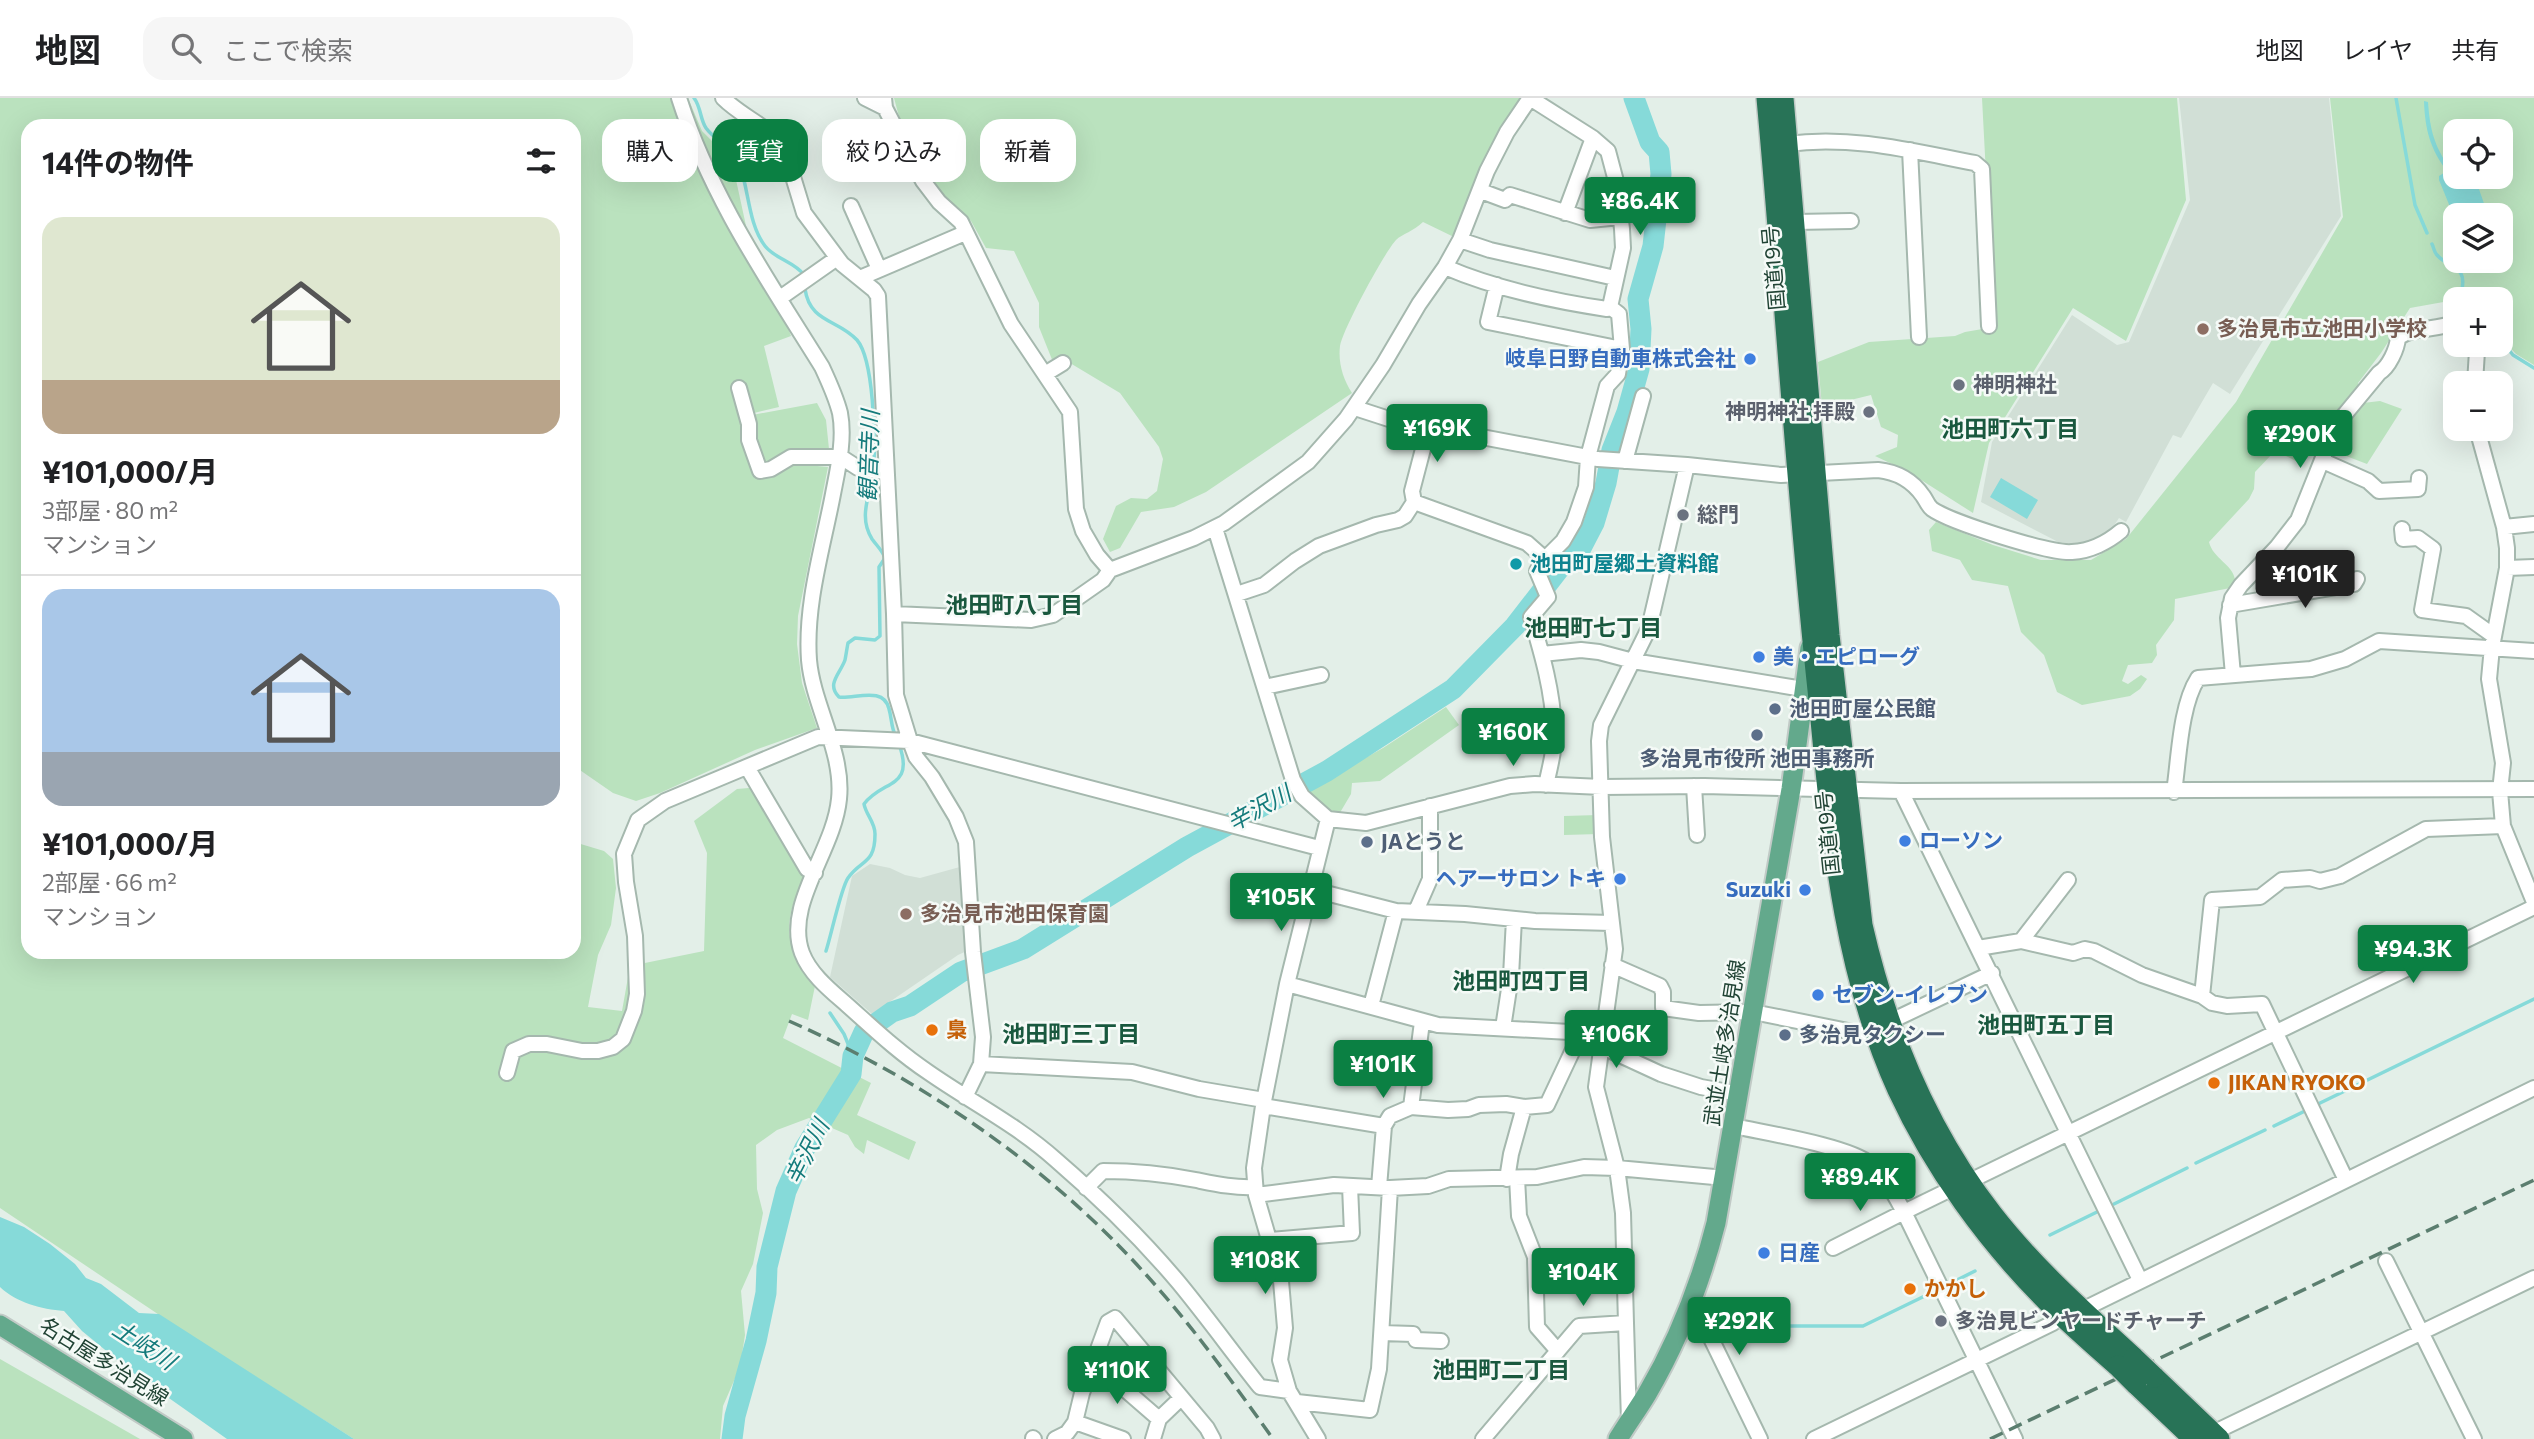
<!DOCTYPE html>
<html lang="ja">
<head>
<meta charset="utf-8">
<style>
	body { margin:0; font-family:Commissioner,"Noto Sans JP",sans-serif; background:#f6f6f6; color:#202124; height:100vh; display:flex; flex-direction:column; font-size:26px; white-space:nowrap }
	* { box-sizing:border-box; margin:0 }
	p { font-size:23px; color:#757577 }
	.icon { flex:none; width:38px; height:38px; fill:none; stroke:currentColor; stroke-width:2; stroke-linecap:round; stroke-linejoin:round }
	.map { position:relative; flex:1; overflow:hidden }
	.panel { position:absolute; left:21px; top:21px; width:560px; height:840px; display:flex; flex-direction:column; background:#fff; border-radius:21px; box-shadow:0 7px 28px #0002 }
	.panel>* { flex:none }
	.guide { position:absolute; left:602px; top:21px; width:665px; height:63px; display:flex; gap:14px }
	.fabs { position:absolute; left:2443px; top:21px; display:grid; gap:14px }
	.fabs a { display:grid; place-items:center; width:70px; height:70px; border-radius:14px; background:#fff; box-shadow:0 7px 28px #0002; font-size:35px }
	.price { position:absolute; translate:-50% -60px; padding:0 16px; border-radius:7px; background:#0b8043; color:#fff; font-size:23px; line-height:46px; filter:drop-shadow(0 2px 4px #0008) }
	.price::after { content:''; position:absolute; left:50%; top:42px; width:21px; height:16px; margin-left:-10px; background:inherit; clip-path:polygon(0 0,100% 0,50% 100%) }
	.price.active { background:#222; color:#fff }
	ul { padding:0; list-style:none }
	li { display:grid; align-content:center; gap:14px; height:371px; padding:0 21px }
	li+li { border-top:2px solid #e0e0e0 }
	li span { display:grid; place-items:center; height:217px; border-radius:21px; color:#555 }
	li>.icon { margin-inline-start:auto }
	span .icon { width:126px; height:126px; fill:#fffc; stroke-width:1 }
	li b { font-size:30px }
	h2 { display:flex; justify-content:space-between; align-items:center; height:84px; padding:0 21px; font-size:30px }
	.pill { padding:0 24px; border-radius:21px; background:#fff; box-shadow:0 7px 28px #0002; font-size:24px; line-height:63px }
	.pill.active { background:#0b8043; color:#fff }
	header { display:flex; align-items:center; gap:42px; box-sizing:border-box; height:98px; padding:0 35px; background:#fff; border-bottom:2px solid #e0e0e0 }
	header strong { font-size:33px }
	nav { display:flex; gap:38px; margin-inline-start:auto; font-size:24px }
	.search { width:490px; height:63px; background:#f6f6f6; display:flex; align-items:center; gap:18px; box-sizing:border-box; padding:0 24px; border-radius:21px; color:#757577; font-size:26px }
	.map>svg:first-child { display:block }
	.built { fill:#d1dfd6 }
	.green { fill:#bae2be; fill-rule:evenodd }
	.water { fill:#86dad9 }
	.lines { fill:none; stroke-linecap:round; stroke-linejoin:round }
	.stream { stroke:#86dad9; stroke-width:3.5 }
	.river { stroke:#86dad9; stroke-width:21 }
	.minor-casing { stroke:#a5b8ae; stroke-width:18 }
	.major-casing { stroke:#c1cac6; stroke-width:23 }
	.highway-casing { stroke:#c1cac6; stroke-width:24 }
	.minor { stroke:#fff; stroke-width:14 }
	.major { stroke:#63a98c; stroke-width:19 }
	.highway { stroke:#287357; stroke-width:21 }
	.rail { stroke:#5b7e6f; stroke-width:3.5; stroke-dasharray:14 7; stroke-linecap:butt }
	.highway-bridge-casing { stroke:#c1cac6; stroke-width:24; stroke-linecap:butt }
	.highway-bridge { stroke:#287357; stroke-width:21 }
	.education-dot { fill:#8d6e63; stroke:#f5faf7; stroke-width:2.5 }
	.shop-dot { fill:#3f7fe0; stroke:#f5faf7; stroke-width:2.5 }
	.worship-dot { fill:#6b7280; stroke:#f5faf7; stroke-width:2.5 }
	.culture-dot { fill:#0f9aa8; stroke:#f5faf7; stroke-width:2.5 }
	.service-dot { fill:#5c6f8a; stroke:#f5faf7; stroke-width:2.5 }
	.food-dot { fill:#e8710a; stroke:#f5faf7; stroke-width:2.5 }
	.labels { text-anchor:middle; stroke-width:5; stroke-linejoin:round; paint-order:stroke }
	.street-label { font-size:21px; fill:#204334; stroke:#f5faf7 }
	.education-label { font-size:21px; font-weight:bold; fill:#785e54; stroke:#f5faf7; text-anchor:start }
	.shop-label { font-size:21px; font-weight:bold; fill:#366cbe; stroke:#f5faf7; text-anchor:start }
	.worship-label { font-size:21px; font-weight:bold; fill:#5b616d; stroke:#f5faf7; text-anchor:start }
	.culture-label { font-size:21px; font-weight:bold; fill:#0d838f; stroke:#f5faf7; text-anchor:start }
	.service-label { font-size:21px; font-weight:bold; fill:#4e5e75; stroke:#f5faf7; text-anchor:start }
	.food-label { font-size:21px; font-weight:bold; fill:#c56008; stroke:#f5faf7; text-anchor:start }
	.neighbourhood-label { font-size:23px; font-weight:bold; fill:#19583e; stroke:#f5faf7 }
	.water-label { font-size:23px; font-style:italic; fill:#137a7b; stroke:#f5faf7 }
</style>
</head>
<body>
<header>
<strong>地図</strong>
<div class="search"><svg class="icon" aria-label="search" viewBox="0 0 24 24"><circle cx="10" cy="10" r="6"/><path d="M15 15l6 6"/></svg>ここで検索</div>
<nav><a>地図</a><a>レイヤ</a><a>共有</a></nav>
</header>
<div class="map">
<svg width="2534" height="1341" viewBox="0 0 2534 1341">
	<rect width="100%" height="100%" fill="#e3efe8"/>
	<path class="built" d="M2179,0H2329L2341,118L2230,296L2213,285L2181,340L2173,337L2126,424L2119,420L2107,438L2068,449L1981,404L1992,344L2072,217L2117,247L2129,244L2190,102Z
		M870,766L890,770L905,777L920,780L967,767L971,851L958,857L872,916L830,879L852,778Z"/>
	<path class="green" d="M0,0H688L702,33L715,46L728,54L733,68L748,137L764,162L791,238L764,248L779,309L750,316L763,378L775,377L796,366L828,369L798,518L797,546L802,585L817,630L755,652L660,695L636,703L613,695L574,668V28H28V854H574V744L604,753L613,761L616,790L611,827L598,857L588,909L622,913L630,868L704,853L707,755L694,723L737,691L760,689L807,771C785,821 779,842 815,888L808,922L792,916L783,940L871,985L857,1017L916,1044L909,1062L867,1042L864,1056L855,1049L848,1037L809,1020L777,1032L756,1047L757,1091L763,1115L753,1166L741,1193L745,1237L740,1269L723,1308L720,1341H354L195,1241L0,1110Z
		M894,0H1525L1456,140L1423,124C1414,133 1402,136 1396,142C1384,155 1343,231 1340,248C1338,265 1343,281 1352,295L1206,394L1174,409L1141,414L1120,450L1110,454L1103,441L1116,408L1131,400L1147,401L1157,393L1163,361L1159,349L1120,295L1070,265L1053,264L1039,229V205L1014,153L986,150L971,123L940,96L917,65L904,37Z
		M1982,0H2177L2186,102L2126,243L2073,210L1989,345L1973,415L1907,373L1875,358L1897,349L1898,337L1881,329L1871,297L1822,309L1818,264L1869,244L1955,238L1965,234L1994,229Z
		M2330,0H2534V267L2516,256L2501,240V201H2466L2463,196L2449,203L2410,210L2381,255L2358,285L2363,305L2380,303L2402,311L2367,366L2333,353L2311,352L2298,364L2284,357L2273,355L2255,374L2254,391L2249,401L2209,444C2213,461 2233,466 2235,482L2230,490L2175,501L2174,522L2156,547L2157,557L2152,565L2128,567L2122,583L2128,586L2141,577L2147,581L2140,591L2130,598L2082,607L2057,594L2044,557L2021,534L2008,488L1972,482L1960,462L1932,453L1929,432L1936,424L1993,447L2041,462H2091L2126,441L2236,304L2343,119ZM2455,33H2501V79H2455ZM2455,117H2501V163H2455Z
		M817,305L826,322L829,351L791,359L760,373L747,318Z
		M1446,609L1459,627L1380,683L1352,685L1351,696L1338,718L1306,693L1383,650Z
		M1598,717L1599,736L1564,737V718Z
		M0,1261L140,1341H0Z"/>
	<path class="water" d="M2424,3L2428,4C2430,32 2434,47 2450,71L2455,68V79C2460,79 2469,77 2473,80C2478,83 2484,109 2489,117H2455V121L2439,82V78L2447,73C2430,51 2425,31 2424,3Z
		M2001,380L2038,402L2027,421L1990,399Z
		M0,1119L24,1129L50,1146L75,1166L86,1180L101,1186L139,1215L159,1216L354,1341H227L132,1274L82,1233L64,1213C41,1211 17,1205 0,1189Z"/>
	<g class="lines">
		<path class="stream" d="M694,0C701,9 700,21 706,30C716,44 733,48 739,65C749,91 748,126 765,148C775,161 795,164 804,177
			M2396,0L2415,107L2427,135
			M2432,146C2434,150 2434,154 2437,157C2449,171 2469,166 2461,196L2465,201
			M805,191C810,225 838,221 857,242C874,262 875,340 874,367
			M2501,242L2513,257L2534,270
			M873,375C870,397 858,419 872,441C877,448 882,452 885,460L879,469L880,538L875,542L855,540L848,545C847,550 846,557 845,562C840,576 826,586 839,599C855,601 884,588 889,611C892,621 891,630 896,639
			M826,853C831,838 841,790 848,780C861,761 875,767 875,736C875,724 866,717 864,706C883,681 915,691 899,646
			M830,915L844,936L853,958
			M2316,1007L2534,901
			M2274,1028L2307,1012
			M2196,1065L2265,1032
			M2114,1106L2187,1070
			M2050,1137L2101,1112
			M1949,1186L1975,1173
			M1717,1228H1863L1935,1193"/>
		<path class="river" d="M732,1341L735,1318L756,1243L766,1195L767,1169L786,1093L805,1050L851,976L853,958L864,934L892,914L910,908L961,874L1023,851L1187,749L1327,673L1453,591L1515,528L1559,471L1580,452L1594,425L1606,385L1612,352L1627,314L1639,271L1641,231L1638,201L1653,148L1661,76L1659,54L1650,44L1634,0"/>
		<defs>
			<path id="minor" d="M679,0C710,98 768,182 822,269C829,284 836,299 840,315C845,341 838,370 833,396C823,449 805,506 809,562C813,608 844,654 839,701C834,753 784,806 802,855C810,876 830,892 846,906C873,930 898,954 928,974C971,1004 1017,1027 1056,1062C1100,1100 1142,1141 1179,1185C1207,1219 1233,1255 1260,1289L1289,1293
				M723,0C742,19 768,28 784,49L804,115L842,166L874,192L878,198L894,516
				M865,0L885,10
				M884,0L885,10L923,83L939,104L961,124L1011,226L1070,314L1076,411L1083,433L1097,457L1110,472
				M1530,0L1593,40
				M1787,46C1851,37 1912,53 1975,65L1982,71L1989,228
				M1910,52L1919,239
				M1481,93L1505,102L1510,97L1590,122L1620,119
				M851,108L879,171
				M1795,124L1851,123
				M1460,142L1490,152L1615,180
				M1445,169C1496,191 1553,203 1607,211L1610,209
				M860,180L965,135
				M1497,187L1488,224L1622,251
				M780,200L837,160
				M2474,247L2477,253L2475,285
				M1045,276L1063,265
				M739,290L749,326V342L760,373L771,371L791,359H841L858,370L885,374
				M1355,310L1392,322L1598,361L1687,367L1781,377L1878,372C1897,374 1912,382 1923,398C1926,402 1928,408 1932,411C1950,424 2050,456 2072,454C2090,453 2108,444 2121,433
				M2477,331L2504,429L2507,450V470L2492,549L2489,581L2503,665L2500,693L2503,728L2534,804
				M1625,363L1643,298
				M2323,363L2368,383L2379,393L2418,391L2419,380
				M1414,404L1412,393L1429,328
				M2504,429L2534,426
				M1215,430L1293,682L1302,698L1328,721L1366,725L1510,688L1535,686L1602,689L1704,688L1901,693L2534,691
				M2402,431L2403,441L2418,440L2433,451L2422,512L2466,518L2494,538
				M1545,461L1537,473L1548,499L1531,519C1542,556 1553,594 1554,632C1555,651 1550,669 1546,687
				M2507,470L2534,469
				M1237,496L1264,487L1295,463L1319,448L1376,427L1398,422L1405,418L1414,404L1527,445L1545,461L1563,443L1574,424L1586,389L1588,359L1607,288L1618,276L1622,251L1619,216L1610,209L1623,150L1622,131L1617,87L1608,53L1593,40L1565,115
				M2230,507L2354,486L2357,481
				M1542,556L1581,552L1599,554L1633,563L1803,591
				M2233,577L2228,520L2232,500L2241,487L2277,449L2298,422L2336,327L2379,275C2389,269 2397,251 2398,240C2413,228 2438,233 2455,224
				M1265,589L1321,577
				M747,669L807,771L815,775
				M1694,688L1697,737
				M1901,693L2140,1182
				M2174,694C2179,661 2180,608 2198,580L2311,571L2345,561L2379,543L2534,553
				M1310,791L1396,813L1465,816L1535,823L1612,825
				M1416,813L1430,781V708
				M2021,843L2068,782
				M1978,850L2021,843L2073,855L2085,851L2094,853L2142,877L2202,898L2212,905L2227,908L2262,906L2346,1082
				M1612,867L1660,888L1663,894V910L1699,915L1753,914L1863,936L1874,933
				M1287,886L1438,927L1570,934L1661,976L1701,989L1740,996
				M2202,898L2212,802L2260,799L2282,782L2310,780L2320,783L2340,778L2426,731L2503,728
				M1371,908L1396,813
				M1889,924L1992,875
				M1503,930L1511,878L1514,821
				M981,966L983,939L973,854L966,744L956,719L932,679L916,659L910,643L896,597L894,516L1031,522L1053,517L1103,482L1110,472L1194,440L1224,425L1308,364L1346,321L1383,267L1419,206L1445,169L1460,142L1487,73L1507,34L1530,0
				M507,975L513,953L529,946H547L582,953H598L613,949L623,941L634,913L637,896L635,838L626,784L624,756L638,722L665,703L818,639L910,643L1319,750
				M965,999L981,966L1132,974L1199,991L1264,1002
				M1263,1008L1384,1028
				M1411,1009L1422,924
				M1734,1028C1765,1035 1849,1048 1870,1066C1886,1079 1894,1096 1904,1114L1945,1094
				M1517,1080L1519,1118L1535,1159L1537,1229L1558,1253
				M1976,1080L2534,809
				M1507,1081L1511,1056L1524,1009
				M1379,1089L1384,1028L1390,1018L1411,1009L1448,1012L1468,1011L1479,1007L1506,1006L1524,1009L1547,1007L1579,939
				M1086,1090L1103,1073C1134,1073 1165,1076 1196,1082C1216,1086 1234,1090 1255,1089
				M1256,1097L1334,1087L1390,1090L1428,1088L1449,1081L1537,1079L1584,1069L1617,1070L1725,1080
				M1269,1142L1352,1135L1350,1088
				M1833,1150L1904,1114L2015,1341
				M2386,1163L2474,1341
				M2090,1208L2534,990
				M1685,1216L1698,1220L1705,1228L1760,1341
				M1626,1225L1623,1115L1617,1070L1596,989L1615,851L1602,739L1599,643L1601,627L1649,530L1687,367
				M1382,1235L1413,1236L1416,1242L1441,1243
				M1092,1266L1098,1268L1159,1321
				M1297,1304L1370,1312L1379,1271L1390,1090
				M1075,1324L1123,1341
				M2221,1331L2534,1180
				M1033,1340L1034,1341
				M1055,1341L1067,1335L1075,1324L1082,1295L1108,1224L1115,1220L1207,1330L1213,1341
				M1153,1341L1159,1321L1181,1300
				M1318,1341L1289,1293L1280,1262L1285,1230L1281,1183L1256,1097L1254,1070L1263,1008L1287,886L1328,721
				M1483,1341L1579,1228L1626,1225L1629,1323
				M1814,1341L2053,1225"/>
			<path id="major" d="M0,1227L183,1341
				M1618,1341C1627,1326 1638,1311 1647,1296C1678,1243 1701,1184 1716,1125L1791,691L1810,550"/>
			<path id="highway" d="M1767,0C1785,197 1797,395 1818,592C1832,730 1840,864 1898,992C1934,1070 1987,1143 2047,1203C2070,1226 2094,1247 2118,1268
				M1783,0L1829,537L1862,827C1886,932 1926,1031 1992,1116C2034,1170 2084,1214 2134,1260
				M2154,1279L2219,1341
				M2136,1286L2194,1341"/>
		</defs>
		<use href="#minor" class="minor-casing"/>
		<use href="#major" class="major-casing"/>
		<use href="#highway" class="highway-casing"/>
		<use href="#minor" class="minor"/>
		<use href="#major" class="major"/>
		<use href="#highway" class="highway"/>
		<path class="rail" d="M789,923C929,985 1056,1073 1157,1189C1199,1237 1236,1289 1273,1341
			M1990,1341L2534,1082"/>
		<defs>
			<path id="highway-bridge" d="M2134,1260L2154,1279
				M2118,1268L2136,1286"/>
		</defs>
		<use href="#highway-bridge" class="highway-bridge-casing"/>
		<use href="#highway-bridge" class="highway-bridge"/>
	</g>
	<g class="education-dot">
		<circle cx="2203" cy="231" r="7"/>
		<circle cx="906" cy="816" r="7"/>
	</g>
	<g class="shop-dot">
		<circle cx="1750" cy="261" r="7"/>
		<circle cx="1759" cy="559" r="7"/>
		<circle cx="1905" cy="743" r="7"/>
		<circle cx="1620" cy="781" r="7"/>
		<circle cx="1805" cy="792" r="7"/>
		<circle cx="1818" cy="897" r="7"/>
		<circle cx="1764" cy="1155" r="7"/>
	</g>
	<g class="worship-dot">
		<circle cx="1959" cy="287" r="7"/>
		<circle cx="1869" cy="314" r="7"/>
		<circle cx="1683" cy="417" r="7"/>
		<circle cx="1941" cy="1223" r="7"/>
	</g>
	<circle class="culture-dot" cx="1516" cy="466" r="7"/>
	<g class="service-dot">
		<circle cx="1775" cy="611" r="7"/>
		<circle cx="1757" cy="637" r="7"/>
		<circle cx="1367" cy="744" r="7"/>
		<circle cx="1785" cy="937" r="7"/>
	</g>
	<g class="food-dot">
		<circle cx="932" cy="932" r="7"/>
		<circle cx="2214" cy="985" r="7"/>
		<circle cx="1910" cy="1191" r="7"/>
	</g>
	<g class="labels">
		<g class="street-label">
			<text transform="translate(1774 170) rotate(-95)" y="7">国道19号</text>
			<text transform="translate(1828 735) rotate(-96)" y="7">国道19号</text>
			<text transform="translate(1725 945) rotate(-81)" y="7">武並土岐多治見線</text>
			<text transform="translate(104 1264) rotate(32)" y="7">名古屋多治見線</text>
		</g>
		<g class="education-label">
			<text x="2217" y="238">多治見市立池田小学校</text>
			<text x="920" y="823">多治見市池田保育園</text>
		</g>
		<g class="shop-label">
			<text x="1736" y="268" text-anchor="end">岐阜日野自動車株式会社</text>
			<text x="1773" y="566">美・エピローグ</text>
			<text x="1919" y="750">ローソン</text>
			<text x="1606" y="788" text-anchor="end">ヘアーサロン トキ</text>
			<text x="1791" y="799" text-anchor="end">Suzuki</text>
			<text x="1832" y="904">セブン-イレブン</text>
			<text x="1778" y="1162">日産</text>
		</g>
		<g class="worship-label">
			<text x="1973" y="294">神明神社</text>
			<text x="1855" y="321" text-anchor="end">神明神社 拝殿</text>
			<text x="1697" y="424">総門</text>
			<text x="1955" y="1230">多治見ビンヤードチャーチ</text>
		</g>
		<g class="culture-label">
			<text x="1530" y="473">池田町屋郷土資料館</text>
		</g>
		<g class="service-label">
			<text x="1789" y="618">池田町屋公民館</text>
			<text x="1757" y="668" text-anchor="middle">多治見市役所 池田事務所</text>
			<text x="1381" y="751">JAとうと</text>
			<text x="1799" y="944">多治見タクシー</text>
		</g>
		<g class="food-label">
			<text x="946" y="939">梟</text>
			<text x="2228" y="992">JIKAN RYOKO</text>
			<text x="1924" y="1198">かかし</text>
		</g>
		<g class="neighbourhood-label">
			<text x="2010" y="339">池田町六丁目</text>
			<text x="1014" y="515">池田町八丁目</text>
			<text x="1593" y="538">池田町七丁目</text>
			<text x="1521" y="891">池田町四丁目</text>
			<text x="2046" y="935">池田町五丁目</text>
			<text x="1071" y="944">池田町三丁目</text>
			<text x="1501" y="1280">池田町二丁目</text>
		</g>
		<g class="water-label">
			<text transform="translate(869 358) rotate(-88)" y="8">観音寺川</text>
			<text transform="translate(1259 710) rotate(-29)" y="8">辛沢川</text>
			<text transform="translate(807 1054) rotate(-63)" y="8">辛沢川</text>
			<text transform="translate(144 1247) rotate(33)" y="8">土岐川</text>
		</g>
	</g>
</svg>
<div class="fabs">
<a><svg class="icon" aria-label="locate" viewBox="0 0 24 24"><circle cx="12" cy="12" r="6"/><path d="M12 2v4M12 18v4M2 12h4M18 12h4"/></svg></a>
<a><svg class="icon" aria-label="layers" viewBox="0 0 24 24"><path d="M12 4l9 5-9 5-9-5zM3 14l9 5 9-5"/></svg></a>
<a>+</a>
<a>−</a>
</div>
<b class="price" style="left:1640px;top:139px">¥86.4K</b>
<b class="price" style="left:1437px;top:366px">¥169K</b>
<b class="price" style="left:2300px;top:372px">¥290K</b>
<b class="price active" style="left:2305px;top:512px">¥101K</b>
<b class="price" style="left:1513px;top:670px">¥160K</b>
<b class="price" style="left:1281px;top:835px">¥105K</b>
<b class="price" style="left:2413px;top:887px">¥94.3K</b>
<b class="price" style="left:1616px;top:972px">¥106K</b>
<b class="price" style="left:1383px;top:1002px">¥101K</b>
<b class="price" style="left:1860px;top:1115px">¥89.4K</b>
<b class="price" style="left:1265px;top:1198px">¥108K</b>
<b class="price" style="left:1583px;top:1210px">¥104K</b>
<b class="price" style="left:1739px;top:1259px">¥292K</b>
<b class="price" style="left:1117px;top:1308px">¥110K</b>
<div class="guide">
<a class="pill">購入</a>
<a class="pill active">賃貸</a>
<a class="pill">絞り込み</a>
<a class="pill">新着</a>
</div>
<section class="panel">
<h2>14件の物件<svg class="icon" aria-label="filters" viewBox="0 0 24 24"><path d="M4 7h16M4 17h16"/><circle cx="9" cy="7" r="2"/><circle cx="15" cy="17" r="2"/></svg></h2>
<ul>
<li><span style="background:linear-gradient(#dfe7d0 75%,#b9a48a 0)"><svg class="icon" aria-label="home" viewBox="0 0 24 24"><path d="M3 11l9-7 9 7M6 9v11h12V9"/></svg></span><div><b>¥101,000/月</b><p>3部屋 · 80 m²</p><p>マンション</p></div></li>
<li><span style="background:linear-gradient(#a9c7e8 75%,#9aa5b1 0)"><svg class="icon" aria-label="home" viewBox="0 0 24 24"><path d="M3 11l9-7 9 7M6 9v11h12V9"/></svg></span><div><b>¥101,000/月</b><p>2部屋 · 66 m²</p><p>マンション</p></div></li>
</ul>
</section>
</div>
</body>
</html>
